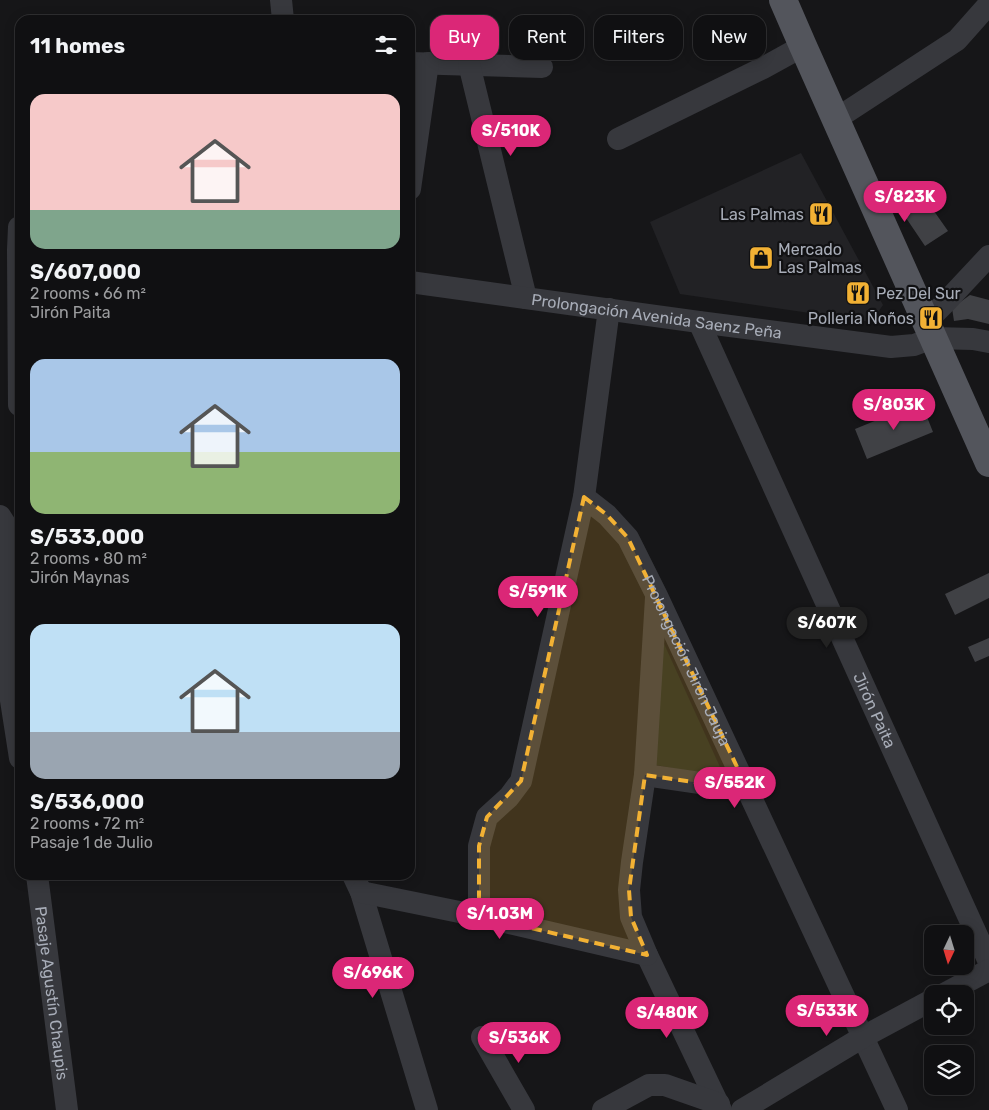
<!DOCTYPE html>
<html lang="en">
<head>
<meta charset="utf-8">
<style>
	body { margin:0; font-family:Rubik,sans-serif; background:#1e1e20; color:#f1f3f6; height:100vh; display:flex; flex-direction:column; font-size:19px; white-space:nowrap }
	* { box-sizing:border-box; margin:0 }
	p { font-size:16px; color:#9c9d9f }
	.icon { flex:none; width:28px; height:28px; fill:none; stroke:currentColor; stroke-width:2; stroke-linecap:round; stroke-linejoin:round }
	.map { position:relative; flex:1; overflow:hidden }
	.details { position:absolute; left:15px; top:15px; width:400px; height:865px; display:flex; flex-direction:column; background:#101012; border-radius:15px; box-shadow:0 2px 12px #0003,0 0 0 1px #303032 }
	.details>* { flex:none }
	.top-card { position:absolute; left:430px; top:15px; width:475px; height:45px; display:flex; gap:10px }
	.needle { width:32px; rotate:184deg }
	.buttons { position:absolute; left:924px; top:925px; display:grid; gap:10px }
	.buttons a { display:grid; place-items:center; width:50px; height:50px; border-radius:10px; background:#101012; box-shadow:0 2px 12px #0003,0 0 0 1px #303032; font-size:25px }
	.price { position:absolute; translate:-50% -42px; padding:0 11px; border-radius:18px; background:#db2777; color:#fff; font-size:16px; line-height:32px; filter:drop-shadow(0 1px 2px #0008) }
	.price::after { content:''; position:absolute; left:50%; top:30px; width:15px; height:11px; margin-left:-8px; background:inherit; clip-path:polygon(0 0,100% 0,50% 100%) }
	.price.on { background:#222; color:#fff }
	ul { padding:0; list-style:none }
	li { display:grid; align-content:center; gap:10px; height:265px; padding:0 15px }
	li span { display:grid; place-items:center; height:155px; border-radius:15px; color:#555 }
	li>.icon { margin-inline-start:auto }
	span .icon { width:90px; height:90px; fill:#fffc; stroke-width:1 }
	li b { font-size:21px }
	h2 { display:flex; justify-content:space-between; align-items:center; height:60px; padding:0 15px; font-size:21px }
	.chip { padding:0 18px; border-radius:15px; background:#101012; box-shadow:0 2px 12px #0003,0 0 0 1px #303032; font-size:18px; line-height:45px }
	.chip.on { background:#db2777; color:#fff }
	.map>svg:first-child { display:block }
	.built { fill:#222225 }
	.green { fill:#1e261f }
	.building { fill:#404145 }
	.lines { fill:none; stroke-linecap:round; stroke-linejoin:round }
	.minor { stroke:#37383d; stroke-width:22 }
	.major { stroke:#53555c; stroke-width:28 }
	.marked { fill:#f2b134; fill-opacity:0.2; stroke:#f2b134; stroke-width:4; stroke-dasharray:10 6; stroke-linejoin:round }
	.labels { text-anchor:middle; stroke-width:4.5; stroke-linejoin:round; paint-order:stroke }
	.poi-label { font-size:16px; fill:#a8adb8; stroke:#111113; text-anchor:end }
	.street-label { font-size:16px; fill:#a8adb8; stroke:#111113 }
</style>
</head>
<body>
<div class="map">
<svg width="989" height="1110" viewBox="0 0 989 1110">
	<rect width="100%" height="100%" fill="#161618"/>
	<path class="built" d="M801,153L883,305L871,322L680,294L650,222Z"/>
	<path class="green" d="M661,637L725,778L656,765Z"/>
	<path class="building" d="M922,194L948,231L925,246L900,209Z
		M970,295L989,300V324L968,319L954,321L952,308Z
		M921,402L933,432L867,459L855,429Z
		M989,573V598L955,615L945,594Z
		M989,638V656L975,662L968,647Z"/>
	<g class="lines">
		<g class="minor">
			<path d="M281,0L283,20"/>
			<path d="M410,63L542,67"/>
			<path d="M469,64L526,298"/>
			<path d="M836,119L957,40L989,4"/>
			<path d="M618,139L763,68L803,46"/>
			<path d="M410,189L428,63"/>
			<path d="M19,227L18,250L19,405"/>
			<path id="s1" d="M410,282L699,322L891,347L914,345L933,338L973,339L989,342"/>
			<path id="s2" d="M699,322L989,962"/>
			<path d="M926,322L945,303L989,256"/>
			<path id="s3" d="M584,497L607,515L628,538L657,596L897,1110"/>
			<path d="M0,516L7,527L10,694L20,758"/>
			<path d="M656,598L645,775L632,862L629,890L631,917L647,955L721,1110"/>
			<path d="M645,775L748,790"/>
			<path id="s4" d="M37,875L67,1110"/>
			<path d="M353,875L361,892L427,1110"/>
			<path d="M361,892L479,916L647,955"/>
			<path d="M479,916V846L487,817L509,797L521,781L584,497L609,309"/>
			<path d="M944,994L989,970"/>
			<path d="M482,1037L524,1110"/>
			<path d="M603,1110L649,1085H665L719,1104"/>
			<path d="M742,1110L863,1037L932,1000"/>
		</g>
		<path class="major" d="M783,0L803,46L989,463"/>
	</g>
	<path class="marked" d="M584,497L607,515L628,538L748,790L645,775L629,890L631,917L647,955L479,916V846L487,817L521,781Z"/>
	<defs>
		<symbol id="restaurant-square" viewBox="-11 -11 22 22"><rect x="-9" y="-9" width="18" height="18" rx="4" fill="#f2b134" stroke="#111113"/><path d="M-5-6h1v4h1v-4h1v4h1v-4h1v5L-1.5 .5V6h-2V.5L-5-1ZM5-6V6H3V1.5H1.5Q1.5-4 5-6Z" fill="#111"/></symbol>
		<symbol id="shop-square" viewBox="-11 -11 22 22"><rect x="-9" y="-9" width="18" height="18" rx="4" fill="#f2b134" stroke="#111113"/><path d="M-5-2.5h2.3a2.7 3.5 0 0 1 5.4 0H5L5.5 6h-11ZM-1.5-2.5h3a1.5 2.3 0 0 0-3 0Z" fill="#111"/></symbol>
	</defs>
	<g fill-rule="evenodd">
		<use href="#restaurant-square" x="807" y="200" width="28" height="28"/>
		<use href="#shop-square" x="747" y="244" width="28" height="28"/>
		<use href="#restaurant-square" x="844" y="279" width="28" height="28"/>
		<use href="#restaurant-square" x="917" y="304" width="28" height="28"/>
	</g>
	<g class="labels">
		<g class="poi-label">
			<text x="804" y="220">Las Palmas</text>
			<text x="778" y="255" text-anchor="start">Mercado<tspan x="778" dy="18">Las Palmas</tspan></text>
			<text x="876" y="299" text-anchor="start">Pez Del Sur</text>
			<text x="914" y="324">Polleria Ñoños</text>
		</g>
		<g class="street-label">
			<text dy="6" stroke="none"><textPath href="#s1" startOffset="249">Prolongación Avenida Saenz Peña</textPath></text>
			<text dy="6" stroke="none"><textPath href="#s3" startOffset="196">Prolongación Jirón Jauja</textPath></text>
			<text dy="6" stroke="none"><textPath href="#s2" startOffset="426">Jirón Paita</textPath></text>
			<text dy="6" stroke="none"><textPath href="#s4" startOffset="119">Pasaje Agustín Chaupis</textPath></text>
		</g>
	</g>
</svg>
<div class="buttons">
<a><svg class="needle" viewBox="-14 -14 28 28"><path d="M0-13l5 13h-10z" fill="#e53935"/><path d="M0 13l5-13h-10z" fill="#9c9d9f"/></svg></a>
<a><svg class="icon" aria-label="locate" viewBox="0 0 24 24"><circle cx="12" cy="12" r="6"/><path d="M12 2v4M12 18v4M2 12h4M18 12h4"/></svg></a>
<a><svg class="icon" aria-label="layers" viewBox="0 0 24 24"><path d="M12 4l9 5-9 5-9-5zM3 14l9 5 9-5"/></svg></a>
</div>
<b class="price" style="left:511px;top:157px">S/510K</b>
<b class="price" style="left:905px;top:223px">S/823K</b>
<b class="price" style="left:894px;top:431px">S/803K</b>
<b class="price" style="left:538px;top:618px">S/591K</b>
<b class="price on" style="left:827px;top:649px">S/607K</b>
<b class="price" style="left:735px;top:809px">S/552K</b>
<b class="price" style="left:500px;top:940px">S/1.03M</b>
<b class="price" style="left:373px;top:999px">S/696K</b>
<b class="price" style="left:827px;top:1037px">S/533K</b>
<b class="price" style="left:667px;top:1039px">S/480K</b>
<b class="price" style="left:519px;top:1064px">S/536K</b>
<div class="top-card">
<a class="chip on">Buy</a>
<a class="chip">Rent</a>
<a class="chip">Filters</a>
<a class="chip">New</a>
</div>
<section class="details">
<h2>11 homes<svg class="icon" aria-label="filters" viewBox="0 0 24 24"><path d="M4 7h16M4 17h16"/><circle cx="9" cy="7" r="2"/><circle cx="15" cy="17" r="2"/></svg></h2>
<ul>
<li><span style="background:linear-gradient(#f6c9c9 75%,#7fa58c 0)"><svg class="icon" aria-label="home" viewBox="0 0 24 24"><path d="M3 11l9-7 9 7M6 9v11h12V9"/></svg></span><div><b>S/607,000</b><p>2 rooms · 66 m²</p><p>Jirón Paita</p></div></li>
<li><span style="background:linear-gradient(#a9c7e8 60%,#8fb573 0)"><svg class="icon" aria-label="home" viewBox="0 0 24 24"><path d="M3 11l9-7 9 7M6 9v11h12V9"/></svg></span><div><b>S/533,000</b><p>2 rooms · 80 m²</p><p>Jirón Maynas</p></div></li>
<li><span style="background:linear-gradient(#bfe0f5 70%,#9aa5b1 0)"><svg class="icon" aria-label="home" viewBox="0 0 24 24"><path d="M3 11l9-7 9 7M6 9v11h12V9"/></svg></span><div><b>S/536,000</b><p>2 rooms · 72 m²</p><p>Pasaje 1 de Julio</p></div></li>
</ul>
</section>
</div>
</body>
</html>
